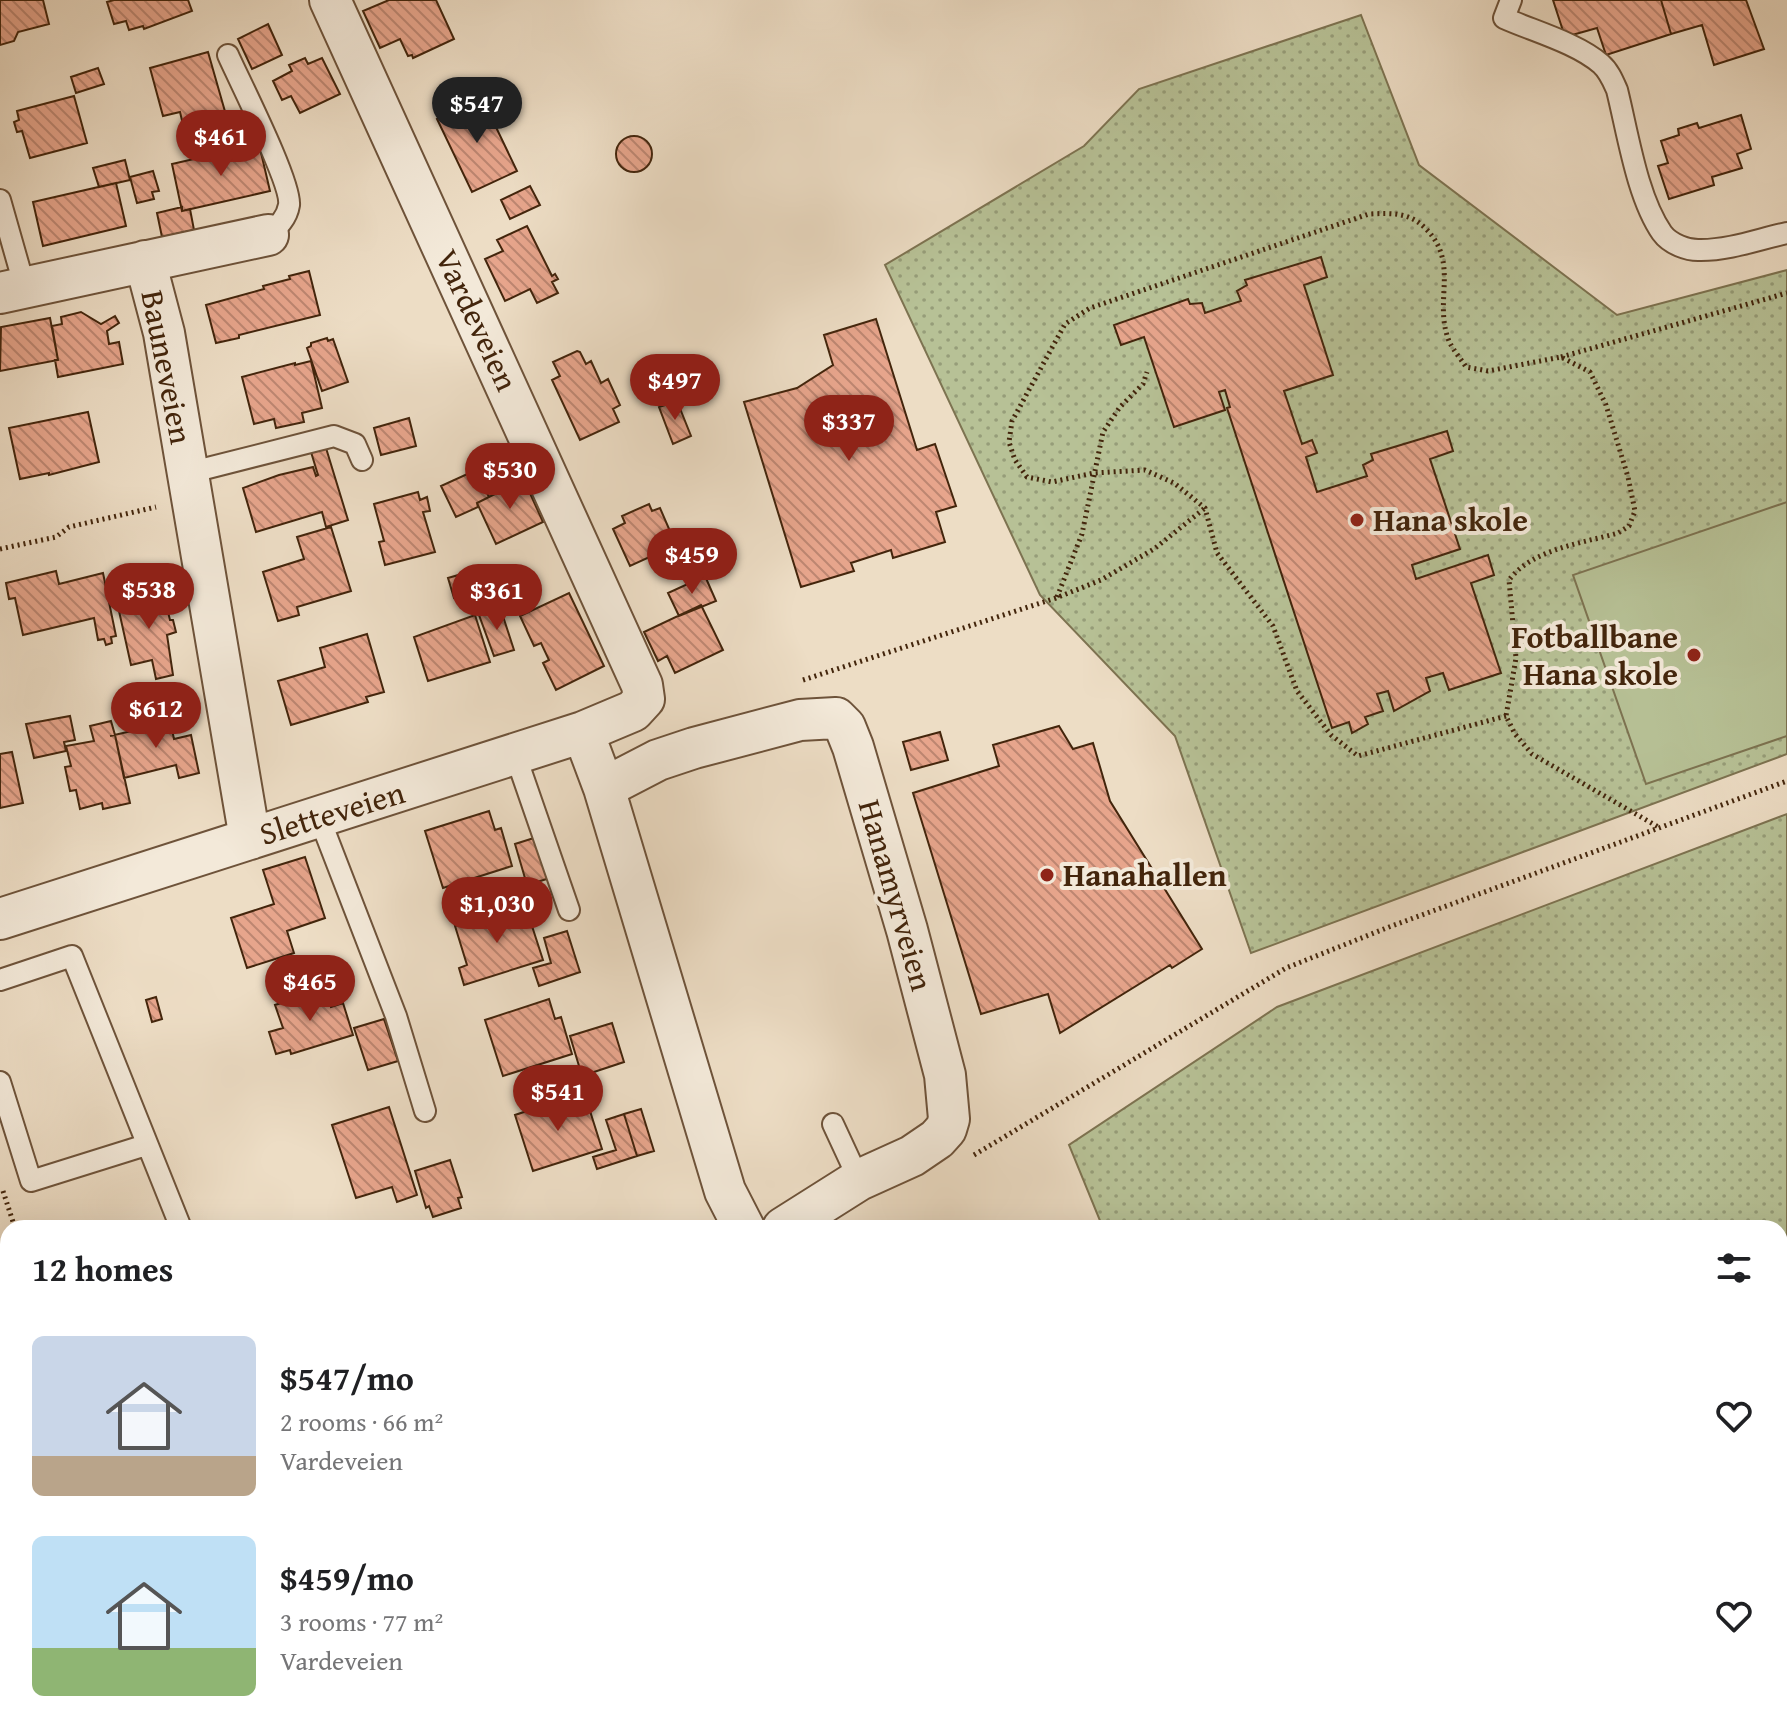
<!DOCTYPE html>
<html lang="en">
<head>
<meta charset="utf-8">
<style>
	body { margin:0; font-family:"Gentium Book Plus",serif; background:#f2f2f2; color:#202124; height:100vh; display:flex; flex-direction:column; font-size:30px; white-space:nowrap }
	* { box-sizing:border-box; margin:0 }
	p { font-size:26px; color:#757577 }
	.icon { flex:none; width:44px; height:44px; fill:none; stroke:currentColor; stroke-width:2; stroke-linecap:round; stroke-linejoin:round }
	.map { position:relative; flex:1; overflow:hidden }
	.side { position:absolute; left:0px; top:1220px; width:1788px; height:514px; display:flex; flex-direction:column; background:#fff; border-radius:24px 24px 0 0; box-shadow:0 8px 32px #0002 }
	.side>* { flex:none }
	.price { position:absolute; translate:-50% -68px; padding:0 18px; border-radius:28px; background:#8f2418; color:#fff; font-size:26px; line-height:52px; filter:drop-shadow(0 2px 4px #0008) }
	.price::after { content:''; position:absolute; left:50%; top:48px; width:24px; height:18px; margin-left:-12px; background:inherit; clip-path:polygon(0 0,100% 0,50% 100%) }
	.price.active { background:#222; color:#fff }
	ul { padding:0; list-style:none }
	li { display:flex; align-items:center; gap:24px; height:200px; padding:0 32px }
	li span { display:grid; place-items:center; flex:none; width:224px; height:160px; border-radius:12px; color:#555 }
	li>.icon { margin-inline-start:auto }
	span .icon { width:96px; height:96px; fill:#fffc; stroke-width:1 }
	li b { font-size:34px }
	h2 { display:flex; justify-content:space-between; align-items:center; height:96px; padding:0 32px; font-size:34px }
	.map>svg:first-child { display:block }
	.grass { fill:url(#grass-dots); stroke:#7d7351; stroke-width:2 }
	.pitch { fill:#b7c196; stroke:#7d7351; stroke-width:2 }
	.building { fill:url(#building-back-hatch); stroke:#43250c; stroke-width:2 }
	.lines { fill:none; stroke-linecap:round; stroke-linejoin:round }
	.lane-casing { stroke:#6e533a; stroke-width:24 }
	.street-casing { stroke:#6e533a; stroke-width:44 }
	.secondary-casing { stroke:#43250c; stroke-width:48 }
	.primary-casing { stroke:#43250c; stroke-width:48 }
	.path { stroke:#43250c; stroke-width:5; stroke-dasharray:2 4; stroke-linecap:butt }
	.lane { stroke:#f3e9d9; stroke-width:20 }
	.street { stroke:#f3e9d9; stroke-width:40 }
	.secondary { stroke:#f3e9d9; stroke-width:44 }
	.primary { stroke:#e6be82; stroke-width:44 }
	.poi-dot { fill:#8f2418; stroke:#f3e9d9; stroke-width:3 }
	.labels { text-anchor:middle; stroke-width:8; stroke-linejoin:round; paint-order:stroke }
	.street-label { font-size:32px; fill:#43250c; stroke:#f3e9d9 }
	.poi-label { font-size:32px; font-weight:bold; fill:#43250c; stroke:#f3e9d9; text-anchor:start }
</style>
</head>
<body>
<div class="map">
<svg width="1787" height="1733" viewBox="0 0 1787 1733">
	<defs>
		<pattern id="grass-dots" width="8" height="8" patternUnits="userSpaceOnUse" patternTransform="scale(2)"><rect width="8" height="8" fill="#b7c196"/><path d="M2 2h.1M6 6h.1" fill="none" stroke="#969d79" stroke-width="1.8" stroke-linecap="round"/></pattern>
		<pattern id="building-back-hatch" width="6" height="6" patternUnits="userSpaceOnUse" patternTransform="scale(2)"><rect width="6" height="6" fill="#e7a58c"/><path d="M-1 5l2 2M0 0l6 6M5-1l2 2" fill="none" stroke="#bd8671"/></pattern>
	</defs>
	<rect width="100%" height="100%" fill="#edddc5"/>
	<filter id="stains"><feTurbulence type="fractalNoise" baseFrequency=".0025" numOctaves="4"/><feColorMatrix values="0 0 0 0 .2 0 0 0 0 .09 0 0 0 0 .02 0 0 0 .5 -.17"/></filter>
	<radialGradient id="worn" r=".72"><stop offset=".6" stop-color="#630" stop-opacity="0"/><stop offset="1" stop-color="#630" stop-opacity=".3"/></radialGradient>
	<path class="grass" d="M1361,15L1419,165L1617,315L1787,270V754L1251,953L1175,736L1040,595L885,265L1084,146L1139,89Z
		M1787,814V1416L1780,1419V1228H1103L1069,1145L1277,1007Z"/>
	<path class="pitch" d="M1787,502V736L1646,784L1573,575Z"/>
	<path class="building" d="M0,0H43L49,24L18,32L14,41L0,45Z
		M114,0H188L192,11L144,29L143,26L129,30L126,21L114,24L107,2Z
		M389,0H436L454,39L413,58L412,55L408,56L400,39L380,48L363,11Z
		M1553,0H1661L1671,34L1606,55L1597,28L1565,37Z
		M1661,0H1746L1764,49L1714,65L1702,25L1671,34Z
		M268,24L282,55L252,69L238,39Z
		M208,52L228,122L185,133L180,112L163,116L150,68Z
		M305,58L308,64L322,58L340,94L300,113L291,96L282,100L273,81L292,71L289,65Z
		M98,68L104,84L76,93L71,77Z
		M74,96L87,143L30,158L22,131L17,132L14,122L19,120L17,111Z
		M482,98L517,171L472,192L437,119Z
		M1741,115L1751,149L1737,154L1742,168L1712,177L1714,185L1669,199L1658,166L1668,163L1661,141L1679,135L1678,129L1697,123L1699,128Z
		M616 154a18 18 0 1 1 36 0a18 18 0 1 1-36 0Z
		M259,144L270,191L182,211L172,164Z
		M125,160L130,180L99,187L93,168Z
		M153,171L159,191L152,192L154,199L137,203L130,177Z
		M116,183L126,226L43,246L33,202Z
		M530,186L540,205L510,219L501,200Z
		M182,207V211L190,209L194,230L162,237L157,213Z
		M527,226L552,276L555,274L558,279L552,282L558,293L537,303L530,289L505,301L485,259L503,251L497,240Z
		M1321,257L1327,277L1304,285L1333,375L1284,391L1302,444L1312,440L1317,453L1306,457L1317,492L1367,476L1363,465L1373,460L1371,454L1447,431L1453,451L1430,459L1460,549L1412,565L1416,579L1488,555L1494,575L1471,583L1501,673L1449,690L1443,673L1426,678L1430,691L1394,711L1388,691L1377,694L1383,711L1365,717L1368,724L1352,733L1349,722L1332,728L1227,408L1230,407L1225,390L1219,392L1225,410L1174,427L1144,337L1121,345L1114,325L1188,299L1190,304L1202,303L1205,313L1241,301L1237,291L1247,285L1245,280Z
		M309,271L320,315L239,335V338L216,343L206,305L264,289L263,286L290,279L289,276Z
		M81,312L101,324L115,316L119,323L107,331L109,344L119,342L123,364L58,377L55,360H58L52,326L62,324L61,317Z
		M50,318L58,360L0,371L1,327Z
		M876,319L917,450L935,444L956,506L936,512L945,542L893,558L891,550L851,563L854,571L801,587L744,402L797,388L833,365L824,335Z
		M327,338L328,341L333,339L348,382L322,391L307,348L311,346V343Z
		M577,351L580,352L586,364L591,361L601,383L608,379L620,405L613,409L619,422L580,440L552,380L560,376L553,362Z
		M311,361L322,408L302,413L304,422L276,428L274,419L254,424L242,377L295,363V365Z
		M677,401L691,436L673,444L659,407Z
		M88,412L99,462L49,475V473L20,479L9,428Z
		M409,418L416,446L381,455L374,428Z
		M326,448L348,520L326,527L322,512L256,532L243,488L279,475L313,467L316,476L318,475L311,452Z
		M476,470L489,497L477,503L478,507L456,517L441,486Z
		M513,477L516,484L524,480L543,522L496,544L477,503L499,492L496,485Z
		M418,492L420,500L427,497L430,511L423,512L435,552L385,565L379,542L384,541L374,504Z
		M649,504L652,511L660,508L676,545L630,566L613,529L625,523L622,516Z
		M331,527L351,591L297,607L299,615L278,621L263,572L304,559L297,537Z
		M479,569L484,589L454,598L448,578Z
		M56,571L59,584L103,573L116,636L111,637L112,643L106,645L104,639L98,640L94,618L23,635L15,598L9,599L6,583Z
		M705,576L716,601L679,616L668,593Z
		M167,590L171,612H168L170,620H173L176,632L167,635L173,675L156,679L152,660L131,665L117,602Z
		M569,593L604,666L556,690L543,663L549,660L541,643L534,646L520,616Z
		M701,605L723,650L675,673L667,656L658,661L644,632Z
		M500,607L514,650L494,656L479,615Z
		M475,615L490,662L428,681L414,637Z
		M367,634L384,692L366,697L368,702L291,725L278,681L325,667L320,648Z
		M70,716L75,740L64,742L66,751L34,758L26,724Z
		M169,716L174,739L191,735L199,773L179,778L176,765L124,778L115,735L110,736L136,730L135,725Z
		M111,721L115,735L110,736L115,735L130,803L103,809L102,803L80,809L76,790L70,791L65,767L71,766L66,746L94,741L90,726Z
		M1059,726L1073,749L1093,743L1110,801L1202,949L1172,968L1170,965L1060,1033L1048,994L981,1014L913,793L999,766L993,745Z
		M940,732L948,760L911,770L903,742Z
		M12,752L23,803L0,808V754Z
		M489,811L495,830L501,828L512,866L443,888L425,831Z
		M537,837L550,878L527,885L515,844Z
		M305,857L325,918L287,931L294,953L247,968L231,918L274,904L263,870Z
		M518,906L524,925L531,923L543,960L464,985L459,968L467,965L455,926Z
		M567,931L580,972L539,986L533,968L551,963L544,938Z
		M325,989L331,1007L343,1003L353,1035L291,1054L290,1050L276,1054L269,1032L283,1028L275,1005Z
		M156,997L162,1019L152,1022L146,1000Z
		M549,999L555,1019L561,1017L572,1054L503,1076L485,1020Z
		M384,1019L398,1061L368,1070L354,1028Z
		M612,1023L624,1062L582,1076L570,1036Z
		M578,1094L584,1114L590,1111L602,1149L533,1171L515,1115Z
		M389,1107L417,1195L397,1202L392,1187L356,1198L332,1125Z
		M641,1109L654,1151L637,1156L624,1114Z
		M624,1114L637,1156L597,1169L593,1157L616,1150L606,1120Z
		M450,1160L462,1197L458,1198L461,1208L433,1217L429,1206L426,1208L415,1171Z"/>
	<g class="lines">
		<defs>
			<path id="lane" d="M1511,0L1504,18C1533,31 1577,43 1601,64C1609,71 1613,81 1617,90C1628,134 1637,197 1662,233C1670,244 1688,251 1701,250C1730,250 1759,239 1787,233
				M228,55C239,80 292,184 289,205C287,218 278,227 268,235
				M0,200L25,288
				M188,473L334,436L355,444L362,460
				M515,754L569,910
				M319,817L396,1016L425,1111
				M0,980L72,956L181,1228
				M0,1082L31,1181L146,1145
				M833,1124L859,1180
				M0,1322L8,1324"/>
			<path id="street" d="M145,261L164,333L250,839
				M0,293L268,235
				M583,732L604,788L725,1191L744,1228
				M604,788L658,760L694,748L800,720L836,718L845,727L853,747L907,930L945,1075L949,1119L946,1129L937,1139L912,1156L859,1180L783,1228
				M0,919L583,732L633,711L644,699L642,685L330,0"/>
			<path id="secondary" d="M0,1403L8,1406
				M0,1528L8,1532
				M183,1726L188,1733"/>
			<path id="primary" d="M1780,1480L1787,1477
				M1235,1733L1250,1726"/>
		</defs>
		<use href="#lane" class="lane-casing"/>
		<use href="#street" class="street-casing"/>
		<use href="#secondary" class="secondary-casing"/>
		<use href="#primary" class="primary-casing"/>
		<path class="path" d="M1561,357L1787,293
			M0,549L56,537L69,527L156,507
			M1057,597L1082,534L1103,432L1120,407L1143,384L1147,372
			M803,680L1056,598L1101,580L1154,549L1205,508
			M1506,716L1358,756L1331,735L1297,691L1273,626L1217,553L1205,508L1174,483L1145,470L1094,473L1052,482L1027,477L1015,460L1009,442L1012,421L1065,324L1090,308L1369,214C1391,213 1410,212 1426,229C1460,263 1433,301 1449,341C1453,350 1461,359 1466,367L1488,371L1561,357L1590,372L1606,405L1628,477L1635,511L1629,526L1618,533C1583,543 1532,549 1509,580L1516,658L1506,716L1515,734L1532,754L1660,828
			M974,1155L1286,968L1389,927L1787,781
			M3,1191L15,1228
			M1780,1434L1787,1431
			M111,1726L112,1733
			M266,1726L272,1733
			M330,1726L336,1733
			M1139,1733L1154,1726"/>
		<use href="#lane" class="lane"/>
		<use href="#street" class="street"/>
		<use href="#secondary" class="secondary"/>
		<use href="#primary" class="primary"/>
	</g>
	<g class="poi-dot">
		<circle cx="1357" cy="520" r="8"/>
		<circle cx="1694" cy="655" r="8"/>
		<circle cx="1047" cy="875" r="8"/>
	</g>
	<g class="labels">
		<g class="street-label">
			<text transform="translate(477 320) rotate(65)" y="11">Vardeveien</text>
			<text transform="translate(167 367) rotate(79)" y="11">Bauneveien</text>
			<text transform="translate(332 813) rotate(-17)" y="11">Sletteveien</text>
			<text transform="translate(896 895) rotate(74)" y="11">Hanamyrveien</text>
		</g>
		<g class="poi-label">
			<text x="1373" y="531">Hana skole</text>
			<text x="1678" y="648" text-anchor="end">Fotballbane<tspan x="1678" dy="37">Hana skole</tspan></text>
			<text x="1063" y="886">Hanahallen</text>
		</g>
	</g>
	<rect width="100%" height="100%" filter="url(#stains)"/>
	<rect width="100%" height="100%" fill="url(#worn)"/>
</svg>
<b class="price active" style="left:477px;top:145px">$547</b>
<b class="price" style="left:221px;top:178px">$461</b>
<b class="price" style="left:675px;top:422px">$497</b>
<b class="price" style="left:849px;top:463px">$337</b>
<b class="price" style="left:510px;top:511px">$530</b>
<b class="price" style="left:692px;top:596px">$459</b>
<b class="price" style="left:149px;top:631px">$538</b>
<b class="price" style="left:497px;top:632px">$361</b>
<b class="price" style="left:156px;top:750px">$612</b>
<b class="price" style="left:497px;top:945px">$1,030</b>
<b class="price" style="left:310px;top:1023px">$465</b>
<b class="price" style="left:558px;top:1133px">$541</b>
<section class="side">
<h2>12 homes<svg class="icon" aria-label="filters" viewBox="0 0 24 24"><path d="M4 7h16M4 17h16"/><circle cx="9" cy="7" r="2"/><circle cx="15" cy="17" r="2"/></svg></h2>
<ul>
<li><span style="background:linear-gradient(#c9d6e8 75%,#b9a48a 0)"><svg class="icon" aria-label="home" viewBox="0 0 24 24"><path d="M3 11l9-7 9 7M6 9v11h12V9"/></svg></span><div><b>$547/mo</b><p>2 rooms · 66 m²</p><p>Vardeveien</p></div><svg class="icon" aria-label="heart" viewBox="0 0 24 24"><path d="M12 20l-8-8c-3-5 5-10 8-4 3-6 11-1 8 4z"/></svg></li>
<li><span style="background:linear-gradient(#bfe0f5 70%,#8fb573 0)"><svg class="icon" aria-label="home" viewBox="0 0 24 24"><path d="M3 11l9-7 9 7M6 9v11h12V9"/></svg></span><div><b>$459/mo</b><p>3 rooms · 77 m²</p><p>Vardeveien</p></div><svg class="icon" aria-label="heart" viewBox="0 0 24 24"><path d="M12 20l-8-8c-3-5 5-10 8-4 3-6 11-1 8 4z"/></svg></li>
</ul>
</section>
</div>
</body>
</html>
